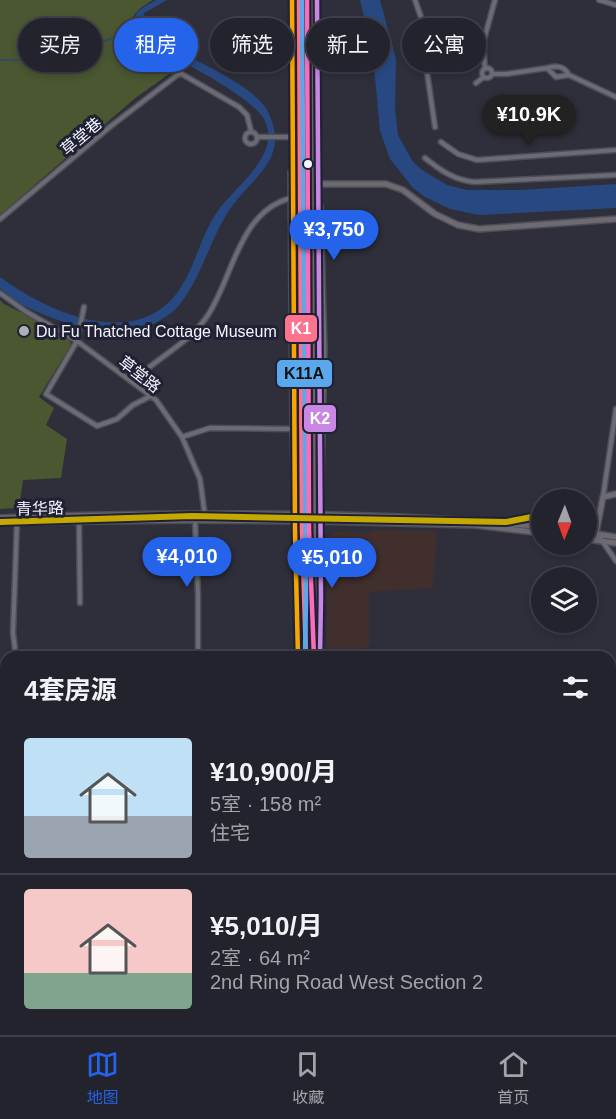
<!DOCTYPE html>
<html lang="zh">
<head>
<meta charset="utf-8">
<style>
	body { margin:0; font-family:Helvetica,"Noto Sans SC",sans-serif; background:#2e2f38; color:#f1f3f6; height:100vh; display:flex; flex-direction:column; font-size:22px; white-space:nowrap }
	* { box-sizing:border-box; margin:0 }
	p { font-size:20px; color:#a2a4a9 }
	.icon { flex:none; width:33px; height:33px; fill:none; stroke:currentColor; stroke-width:2; stroke-linecap:round; stroke-linejoin:round }
	.map { position:relative; flex:1; overflow:hidden }
	.details { position:absolute; left:0px; top:651px; width:616px; height:384px; display:flex; flex-direction:column; background:#22232c; border-radius:18px 18px 0 0; box-shadow:0 3px 9px #0003,0 0 0 2px #3f4048 }
	.details>* { flex:none }
	.hud { position:absolute; left:18px; top:18px; width:580px; height:54px; display:flex; gap:12px }
	.needle { width:39px; rotate:181deg }
	.tools { position:absolute; left:531px; top:489px; display:grid; gap:12px }
	.tools a { display:grid; place-items:center; width:66px; height:66px; border-radius:50%; background:#22232c; box-shadow:0 3px 9px #0003,0 0 0 2px #3f4048; font-size:30px }
	.price { position:absolute; translate:-50% -51px; padding:0 14px; border-radius:21px; background:#2563eb; color:#fff; font-size:20px; line-height:39px; filter:drop-shadow(0 2px 3px #0008) }
	.price::after { content:''; position:absolute; left:50%; top:36px; width:18px; height:14px; margin-left:-9px; background:inherit; clip-path:polygon(0 0,100% 0,50% 100%) }
	.price.current { background:#222; color:#fff }
	ul { padding:0; list-style:none }
	li { display:flex; align-items:center; gap:18px; height:150px; padding:0 24px }
	li+li { border-top:2px solid #3f4048 }
	li span { display:grid; place-items:center; flex:none; width:168px; height:120px; border-radius:6px; color:#555 }
	li>.icon { margin-inline-start:auto }
	span .icon { width:72px; height:72px; fill:#fffc; stroke-width:1 }
	li b { font-size:26px }
	h2 { display:flex; justify-content:space-between; align-items:center; height:72px; padding:0 24px; font-size:26px }
	.pill { padding:0 21px; border-radius:27px; background:#22232c; box-shadow:0 3px 9px #0003,0 0 0 2px #3f4048; font-size:21px; line-height:54px }
	.pill.current { background:#2563eb; color:#fff }
	.menu { display:flex; justify-content:space-around; align-items:center; height:84px; border-top:2px solid #3f4048; background:#22232c; font-size:16px; color:#a2a4a9 }
	.menu a { display:grid; justify-items:center; gap:3px }
	.menu .current { color:#2563eb }
	.map>svg:first-child { display:block }
	.commercial { fill:#402f2d }
	.green { fill:#4a5731 }
	.water { fill:#274881 }
	.lines { fill:none; stroke-linecap:round; stroke-linejoin:round }
	.stream { stroke:#274881; stroke-width:1.5 }
	.street-casing { stroke:#4c4d55; stroke-width:7 }
	.secondary-casing { stroke:#4c4d55; stroke-width:8 }
	.primary-casing { stroke:#4c4d55; stroke-width:9 }
	.highway-casing { stroke:#4c4d55; stroke-width:10 }
	.street { stroke:#6a6b74; stroke-width:4 }
	.secondary { stroke:#6d6a71; stroke-width:5 }
	.primary { stroke:#716b71; stroke-width:6 }
	.highway { stroke:#6e656b; stroke-width:8 }
	.highway-bridge-casing { stroke:#4c4d55; stroke-width:10; stroke-linecap:butt }
	.highway-bridge { stroke:#6e656b; stroke-width:8 }
	.bus-1-casing { stroke:#202134; stroke-width:9 }
	.bus-2-casing { stroke:#202134; stroke-width:9 }
	.bus-3-casing { stroke:#202134; stroke-width:9 }
	.bus-4-casing { stroke:#202134; stroke-width:9 }
	.bus-5-casing { stroke:#202134; stroke-width:9 }
	.bus-1 { stroke:#fc738d; stroke-width:4.5 }
	.bus-2 { stroke:#5aa8eb; stroke-width:4.5 }
	.bus-3 { stroke:#c787e3; stroke-width:4.5 }
	.bus-4 { stroke:#f7a600; stroke-width:4.5 }
	.bus-5 { stroke:#fb6dba; stroke-width:4.5 }
	.metro-1-casing { stroke:#202134; stroke-width:10 }
	.metro-1 { stroke:#c5a900; stroke-width:6 }
	.bus-dot { fill:#f3f4fe; stroke:#202134; stroke-width:2 }
	.poi-dot { fill:#aeafb9; stroke:#202134; stroke-width:2 }
	.labels { text-anchor:middle; stroke-width:6; stroke-linejoin:round; paint-order:stroke }
	.street-label { font-size:16px; fill:#f3f4fe; stroke:#202134 }
	.poi-label { font-size:16px; fill:#f3f4fe; stroke:#202134; text-anchor:start }
	.line-badge { stroke:#202134; stroke-width:2 }
	.badge-label { font-size:16px; text-anchor:middle; font-weight:bold; fill:#fff }
	.pale-badge-label { font-size:16px; text-anchor:middle; font-weight:bold; fill:#111 }
</style>
</head>
<body>
<div class="map">
<svg width="616" height="1035" viewBox="0 0 616 1035">
	<rect width="100%" height="100%" fill="#2e2f3a"/>
	<path class="commercial" d="M377,530L437,531L433,588L369,592V645L367,649H327V539L334,532L368,533Z
		M372,1029H470L469,1035H400Z"/>
	<path class="green" d="M0,0H153C101,29 154,49 183,64L134,99L0,215Z
		M0,300L4,304L42,323L70,341L71,345L39,397L54,408L46,425L67,439L61,478L23,480L19,508L0,509Z"/>
	<path class="water" d="M156,0H167L144,13L142,29L145,34C176,53 251,81 267,110C294,161 247,179 226,215C209,244 201,277 180,304C175,311 167,316 159,321C123,342 86,331 50,317C31,310 14,302 0,288V277C42,308 120,346 167,304C193,281 198,239 217,212C234,187 281,156 265,121C253,95 164,53 137,36C128,14 138,10 156,0Z
		M360,0H380L396,59L395,109L398,135L413,162L422,170L447,185L467,190H520L616,184V208L479,215L450,209L425,197L413,188L390,159L380,131L373,56Z"/>
	<g class="lines">
		<path class="stream" d="M126,33L133,30
			M89,47L120,35
			M0,60C29,61 55,57 83,49"/>
		<defs>
			<path id="street" d="M415,0L428,37L426,65L435,127
				M599,0L616,5
				M482 73a5 5 0 1 1 10 0a5 5 0 1 1-10 0Z
				M547,68C557,65 564,66 569,75
				M485,69L483,43L495,0
				M492,74H506L547,68L556,77L569,75L616,97
				M476,83L484,77
				M245 138a6 6 0 1 1 12 0a6 6 0 1 1-12 0Z
				M258,137H294
				M441,142L458,154L477,160L616,150
				M425,158C440,170 454,180 474,182L616,175
				M0,219L111,126L180,73L239,107L247,115L251,131
				M0,293L25,311L77,341L156,400L182,437L200,479L205,516
				M84,307L77,341L46,394L97,426L117,419L133,405L151,396
				M132,382C156,358 189,344 208,315C233,277 239,211 291,198
				M182,437L210,428L293,429
				M603,497L616,409
				M79,519L80,603
				M195,520L198,595V657
				M603,542L616,561
				M16,657L13,633L17,521
				M0,725H6
				M0,801L6,797
				M0,807L6,815
				M610,852L616,847
				M0,867L6,876
				M610,901L616,907
				M610,984L616,960
				M564,1029L581,1032L584,1029
				M475,1035L476,1029
				M558,1035L559,1029"/>
			<path id="secondary" d="M316,0L318,188
				M294,154V0
				M291,172L293,429L299,657
				M318,184H386L403,190L435,214L458,225L479,229L616,219
				M320,206L324,349L320,515L321,657
				M0,518C77,515 155,514 232,514C335,514 439,516 542,527
				M0,522L195,520L320,521L475,525L542,533
				M586,532L616,537
				M586,539L616,543
				M602,541L596,533L603,497L616,494"/>
			<path id="primary" d="M0,958L6,959
				M0,963L6,965
				M0,971H6
				M0,976L6,978
				M265,1029L279,1032"/>
			<path id="highway" d="M294,152L298,326
				M314,389C325,321 313,252 318,184
				M314,598V657
				M303,599V657
				M276,1029L304,1035
				M335,1029L348,1033"/>
		</defs>
		<use href="#street" class="street-casing"/>
		<use href="#secondary" class="secondary-casing"/>
		<use href="#primary" class="primary-casing"/>
		<use href="#highway" class="highway-casing"/>
		<use href="#street" class="street"/>
		<use href="#secondary" class="secondary"/>
		<use href="#primary" class="primary"/>
		<use href="#highway" class="highway"/>
		<defs>
			<path id="highway-bridge" d="M299,0L303,599
				M309,0L314,598
				M307,1029L335,1035
				M344,1029L359,1035"/>
		</defs>
		<use href="#highway-bridge" class="highway-bridge-casing"/>
		<use href="#highway-bridge" class="highway-bridge"/>
		<defs>
			<path id="bus-1" d="M299,0L302,530L306,657"/>
			<path id="bus-2" d="M302,0L306,598L305,657"/>
			<path id="bus-3" d="M317,0L321,598L320,657"/>
			<path id="bus-4" d="M292,0L295,530L298,657"/>
			<path id="bus-5" d="M307,0L309,530L314,657"/>
		</defs>
		<use href="#bus-1" class="bus-1-casing"/>
		<use href="#bus-2" class="bus-2-casing"/>
		<use href="#bus-3" class="bus-3-casing"/>
		<use href="#bus-4" class="bus-4-casing"/>
		<use href="#bus-5" class="bus-5-casing"/>
		<use href="#bus-1" class="bus-1"/>
		<use href="#bus-2" class="bus-2"/>
		<use href="#bus-3" class="bus-3"/>
		<use href="#bus-4" class="bus-4"/>
		<use href="#bus-5" class="bus-5"/>
		<defs>
			<path id="metro-1" d="M0,522L192,516L506,522L542,515"/>
		</defs>
		<use href="#metro-1" class="metro-1-casing"/>
		<use href="#metro-1" class="metro-1"/>
	</g>
	<circle class="bus-dot" cx="308" cy="164" r="5"/>
	<circle class="poi-dot" cx="24" cy="331" r="6"/>
	<g class="labels">
		<g class="street-label">
			<text transform="translate(81 136) rotate(-40)" y="6">草堂巷</text>
			<text transform="translate(140 374) rotate(38)" y="6">草堂路</text>
			<text transform="translate(40 508) rotate(-1)" y="6">青华路</text>
		</g>
		<g class="poi-label">
			<text x="36" y="337">Du Fu Thatched Cottage Museum</text>
		</g>
	</g>
	<g class="line-badge">
		<rect x="284" y="314" width="34" height="29" rx="6" fill="#fc738d"/>
		<rect x="276" y="359" width="57" height="29" rx="6" fill="#5aa8eb"/>
		<rect x="303" y="404" width="34" height="29" rx="6" fill="#c787e3"/>
	</g>
	<g class="badge-label">
		<text x="301" y="334">K1</text>
		<text x="320" y="424">K2</text>
	</g>
	<g class="pale-badge-label">
		<text x="304" y="379">K11A</text>
	</g>
</svg>
<div class="tools">
<a><svg class="needle" viewBox="-14 -14 28 28"><path d="M0-13l5 13h-10z" fill="#e53935"/><path d="M0 13l5-13h-10z" fill="#a2a4a9"/></svg></a>
<a><svg class="icon" aria-label="layers" viewBox="0 0 24 24"><path d="M12 4l9 5-9 5-9-5zM3 14l9 5 9-5"/></svg></a>
</div>
<b class="price current" style="left:529px;top:146px">¥10.9K</b>
<b class="price" style="left:334px;top:261px">¥3,750</b>
<b class="price" style="left:187px;top:588px">¥4,010</b>
<b class="price" style="left:332px;top:589px">¥5,010</b>
<div class="hud">
<a class="pill">买房</a>
<a class="pill current">租房</a>
<a class="pill">筛选</a>
<a class="pill">新上</a>
<a class="pill">公寓</a>
</div>
<section class="details">
<h2>4套房源<svg class="icon" aria-label="filters" viewBox="0 0 24 24"><path d="M4 7h16M4 17h16"/><circle cx="9" cy="7" r="2"/><circle cx="15" cy="17" r="2"/></svg></h2>
<ul>
<li><span style="background:linear-gradient(#bfe0f5 65%,#9aa5b1 0)"><svg class="icon" aria-label="home" viewBox="0 0 24 24"><path d="M3 11l9-7 9 7M6 9v11h12V9"/></svg></span><div><b>¥10,900/月</b><p>5室 · 158 m²</p><p>住宅</p></div></li>
<li><span style="background:linear-gradient(#f6c9c9 70%,#7fa58c 0)"><svg class="icon" aria-label="home" viewBox="0 0 24 24"><path d="M3 11l9-7 9 7M6 9v11h12V9"/></svg></span><div><b>¥5,010/月</b><p>2室 · 64 m²</p><p>2nd Ring Road West Section 2</p></div></li>
</ul>
</section>
</div>
<nav class="menu">
<a class="current"><svg class="icon" aria-label="map" viewBox="0 0 24 24"><path d="M3 6l6-2 6 2 6-2v14l-6 2-6-2-6 2zM9 4v14M15 6v14"/></svg>地图</a>
<a><svg class="icon" aria-label="saved" viewBox="0 0 24 24"><path d="M7 4h10v16l-5-4-5 4z"/></svg>收藏</a>
<a><svg class="icon" aria-label="home" viewBox="0 0 24 24"><path d="M3 11l9-7 9 7M6 9v11h12V9"/></svg>首页</a>
</nav>
</body>
</html>
